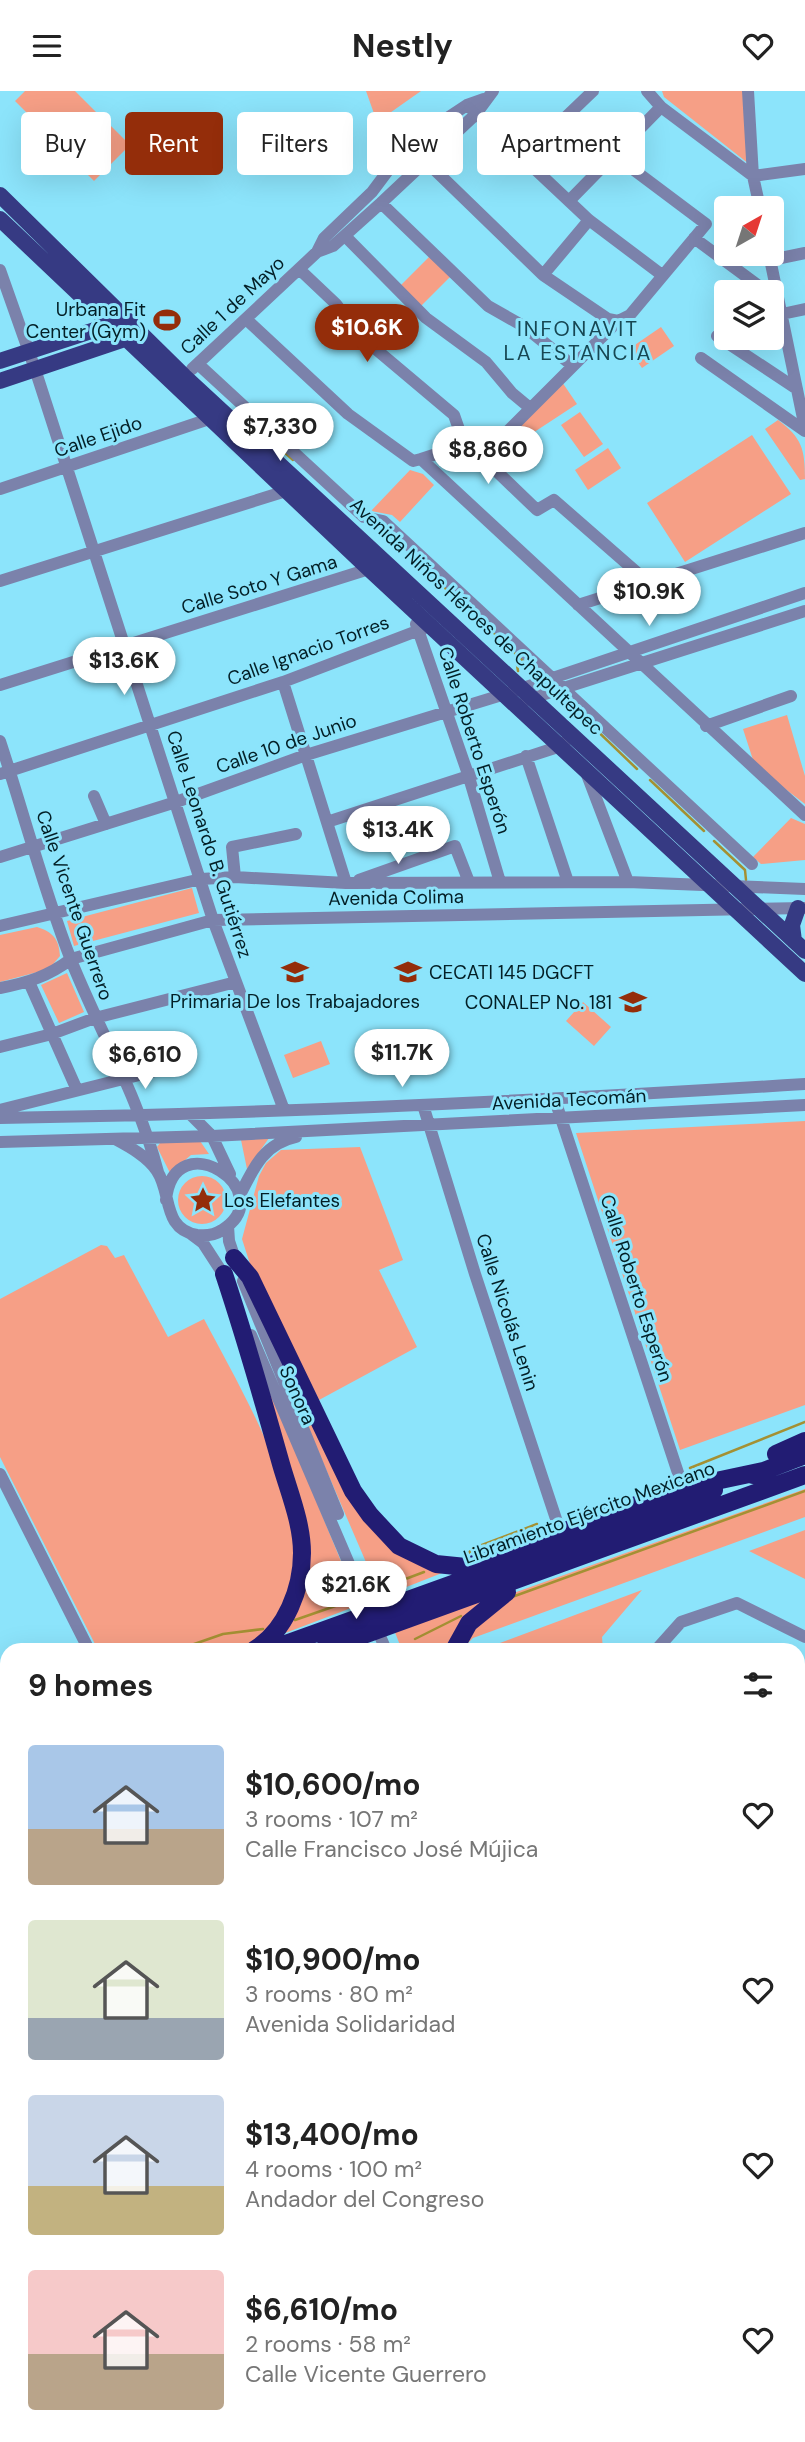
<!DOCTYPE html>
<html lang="en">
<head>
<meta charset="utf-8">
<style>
	body { margin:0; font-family:"DM Sans",sans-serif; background:#f2f2f2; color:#222; height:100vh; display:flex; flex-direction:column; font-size:26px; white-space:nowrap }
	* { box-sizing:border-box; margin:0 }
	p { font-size:23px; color:#767676 }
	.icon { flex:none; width:38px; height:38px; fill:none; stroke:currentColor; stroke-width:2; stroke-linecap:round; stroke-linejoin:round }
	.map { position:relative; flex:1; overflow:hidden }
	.details { position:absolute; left:0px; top:1552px; width:805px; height:800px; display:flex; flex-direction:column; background:#fff; border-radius:21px 21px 0 0; box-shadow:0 7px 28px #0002 }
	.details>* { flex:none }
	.guide { position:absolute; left:21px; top:21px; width:763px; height:63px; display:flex; gap:14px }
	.needle { width:46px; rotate:39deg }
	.fabs { position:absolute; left:714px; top:105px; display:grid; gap:14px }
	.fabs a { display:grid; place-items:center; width:70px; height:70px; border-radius:7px; background:#fff; box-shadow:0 7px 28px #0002; font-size:35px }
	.price { position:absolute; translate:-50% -60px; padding:0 16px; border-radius:24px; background:#fff; color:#222; font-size:23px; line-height:46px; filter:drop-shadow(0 2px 4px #0008) }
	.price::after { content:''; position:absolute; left:50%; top:42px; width:21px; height:16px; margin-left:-10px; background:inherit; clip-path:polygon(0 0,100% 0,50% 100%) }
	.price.current { background:#942d0a; color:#fff }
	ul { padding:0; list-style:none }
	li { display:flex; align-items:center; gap:21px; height:175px; padding:0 28px }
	li span { display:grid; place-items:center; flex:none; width:196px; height:140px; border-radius:7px; color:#555 }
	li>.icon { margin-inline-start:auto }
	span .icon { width:84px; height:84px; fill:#fffc; stroke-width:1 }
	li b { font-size:30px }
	h2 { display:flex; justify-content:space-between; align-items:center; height:84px; padding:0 28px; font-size:30px }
	.chip { padding:0 24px; border-radius:7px; background:#fff; box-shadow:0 7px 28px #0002; font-size:24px; line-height:63px }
	.chip.current { background:#942d0a; color:#fff }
	header { display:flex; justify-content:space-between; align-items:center; height:91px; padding:0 28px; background:#fff; font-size:32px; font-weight:700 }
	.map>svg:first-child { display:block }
	.green { fill:#f69f86 }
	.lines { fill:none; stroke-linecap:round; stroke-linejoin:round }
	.stream { stroke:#a49033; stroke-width:2.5 }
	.minor { stroke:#7b82ab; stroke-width:12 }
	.major { stroke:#363a83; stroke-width:16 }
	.highway { stroke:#221c73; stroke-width:18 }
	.rail { stroke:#2b5964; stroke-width:2.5; stroke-dasharray:10 5; stroke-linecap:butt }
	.labels { text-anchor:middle; stroke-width:6; stroke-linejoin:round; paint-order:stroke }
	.street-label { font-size:19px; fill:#031f26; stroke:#8ce4fb }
	.poi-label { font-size:19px; fill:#031f26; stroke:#8ce4fb; text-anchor:end }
	.neighbourhood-label { font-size:21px; letter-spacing:2px; fill:#174753; stroke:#8ce4fb }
</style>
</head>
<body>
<header><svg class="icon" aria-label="menu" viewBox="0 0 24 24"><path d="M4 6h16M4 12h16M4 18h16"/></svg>Nestly<svg class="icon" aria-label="heart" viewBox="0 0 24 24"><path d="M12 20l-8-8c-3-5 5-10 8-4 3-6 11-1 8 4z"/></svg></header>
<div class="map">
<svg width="805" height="2351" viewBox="0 0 805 2351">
	<rect width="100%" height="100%" fill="#8ce4fb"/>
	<path class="green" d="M25,0H75L107,32L72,67L15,10Z
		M366,0H421L377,31Z
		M662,0H745L749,73L664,6Z
		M109,33L130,54L94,90L73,69Z
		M430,165L451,185L421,215L400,195Z
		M661,236L674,255L642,277L629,258Z
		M562,291L577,313L493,368L489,363Z
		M580,321L603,353L584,366L561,334Z
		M778,329C802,347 805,358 805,388L800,389L765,338Z
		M752,344L791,403L685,471L647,412Z
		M608,357L621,377L588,399L575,379Z
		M410,379L423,383L434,394L400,431L392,424L371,420Z
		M787,624L805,685V713L755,675L743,638Z
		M791,727L805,733V769L761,773L753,766Z
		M192,797L199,822L74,855L67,830Z
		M37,836C53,841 59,848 60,865L49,878L0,891V844Z
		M67,882L84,921L59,932L41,894Z
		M583,911L611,936L594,955L566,930Z
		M321,950L330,973L293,987L284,964Z
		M805,1030V1314L680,1359L576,1042Z
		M269,1047L247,1078L241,1049Z
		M200,1050L209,1063L191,1064L170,1082L157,1056L160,1052Z
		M360,1056L403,1169L379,1179L417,1256L319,1309L251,1176L242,1148L259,1085L266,1072L281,1059Z
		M178 1109a24 24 0 1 1 48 0a24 24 0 1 1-48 0Z
		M101,1154L107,1155L115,1167L124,1164L168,1246L204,1228C238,1293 302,1400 296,1474C295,1485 288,1498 284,1509C276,1532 261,1551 239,1559H98L0,1366V1208Z
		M269,1246L359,1419L442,1482L381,1506Z
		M250,1249L359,1514L280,1544L306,1483Z
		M805,1398V1426L473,1547L461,1559L468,1545L508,1504Z
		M805,1439V1488L749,1460Z
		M642,1499L602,1546L603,1559H481Z
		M484,1508L471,1520L446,1559H402L394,1539Z"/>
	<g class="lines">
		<path class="stream" d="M239,320L293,369
			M380,435L400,455
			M417,471L473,523
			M493,541L536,582
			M515,562L518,580
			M587,630L637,678
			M650,689L704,740
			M714,750L745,779L746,789
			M690,1377L805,1331
			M464,1466L474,1457L537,1433
			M387,1495L424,1481
			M512,1506L805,1400
			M295,1529L341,1513
			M415,1548L461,1525
			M177,1559L223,1543L263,1538
			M0,1775L7,1781"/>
		<path class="minor" d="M647,0L661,16L753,85L760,117
			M748,0L753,85L805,78
			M467,14L589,129L662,184
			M408,53L543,184L608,228L618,230
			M523,67L593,0
			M569,110L661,16
			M381,112L488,215L525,236L573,275
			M345,145L426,227L486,271L512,302L530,317
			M694,147L759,195
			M317,161L333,155L381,112L476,23L493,0
			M769,163L805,337
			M771,169L805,162
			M299,178L336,213L359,244L454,324L462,347L537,419L554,409L649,492
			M0,179L35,278L213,829L284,1019
			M543,184L589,129
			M782,223L805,218
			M246,228L348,323L413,370L421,368L805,724
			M717,245L797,298
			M701,267L805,340
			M198,273L364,426L383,430L752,773
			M192,278L317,161L324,147L372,101L408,53L467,14L484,8
			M482,366L618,230L630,224L706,133L614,64L571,21
			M421,368L458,356L462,347
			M0,398L209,328
			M0,490L286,400
			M578,514L805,442
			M416,533L468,683L500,791
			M283,591L346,792
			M0,594L369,478
			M526,609L805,520
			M706,635L791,605
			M0,650C24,723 43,797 71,869C99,939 139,1007 158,1081
			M526,665L568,791
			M586,681L628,791
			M0,683L283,591L430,535
			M94,705L106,733
			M327,731L561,655L565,651
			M0,766L176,711L306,664L505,603L805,502
			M235,786L232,756L296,743
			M359,789L455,755L469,791
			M0,835L201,788L235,786L346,792L628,791L805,798
			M29,891L77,999
			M0,897C27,892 49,885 71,868L213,829L805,817
			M0,956L52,943L95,927L236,891
			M555,1009L683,1397
			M423,1014L475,1183L560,1440
			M0,1019L159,979
			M190,1023L212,1045L230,1083
			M0,1027C269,1023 537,1010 805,993
			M115,1048C130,1056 148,1066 157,1080C172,1102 162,1138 197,1144C206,1145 215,1144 222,1139C283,1101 174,1029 166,1109
			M0,1051L212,1045L805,1014
			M239,1106C253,1078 263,1053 296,1046
			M228,1135L229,1150L237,1174
			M191,1143L203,1152L227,1189
			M243,1190L338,1423
			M251,1244L386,1559
			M0,1383L89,1559
			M656,1559L681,1531L737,1512L805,1546
			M798,1722L805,1713
			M798,1762L805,1754
			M798,1826L805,1831
			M0,1834L7,1840
			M0,1862L7,1854
			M0,1918L7,1924
			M798,1928L805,1933
			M0,1998L7,2003
			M798,2045L805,2037
			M0,2084L7,2090
			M798,2132L805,2138
			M0,2147L7,2139
			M798,2220L805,2226
			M0,2265L7,2262
			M0,2286L7,2283
			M798,2307L805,2313
			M0,2328L7,2344
			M70,2345L73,2351
			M212,2345L215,2351
			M282,2345L285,2351
			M346,2345L349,2351
			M417,2345L419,2351
			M487,2345L489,2351
			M624,2345L632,2351
			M244,2351L257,2345
			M510,2351L523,2345"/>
		<path class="major" d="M0,104L184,285L805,860
			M0,128L369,478L805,883
			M0,270L119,231
			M0,290L125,248
			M794,850L792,834L798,817"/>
		<path class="highway" d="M234,1167L250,1186L353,1400L370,1424L399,1455L436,1473L466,1476L683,1397L763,1380
			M224,1183C245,1246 263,1309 281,1373C289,1401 302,1432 302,1462C302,1497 286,1540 254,1559
			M776,1363L805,1350
			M753,1384L805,1364
			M269,1559L714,1399
			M322,1559L805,1384
			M454,1559L469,1532L507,1501
			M0,1657L7,1654
			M0,1677L7,1674"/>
		<path class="rail" d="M0,1791L7,1796
			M684,2345L691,2351"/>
	</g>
	<defs>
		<symbol id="stadium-bare" viewBox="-9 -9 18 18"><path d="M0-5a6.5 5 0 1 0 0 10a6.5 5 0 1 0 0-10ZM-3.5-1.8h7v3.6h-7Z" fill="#942d0a" stroke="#8ce4fb" stroke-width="2.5" paint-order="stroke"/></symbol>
		<symbol id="school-bare" viewBox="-9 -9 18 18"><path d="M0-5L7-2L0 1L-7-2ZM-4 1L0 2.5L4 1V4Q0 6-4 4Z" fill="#942d0a" stroke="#8ce4fb" stroke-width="2.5" paint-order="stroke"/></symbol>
		<symbol id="university-bare" viewBox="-9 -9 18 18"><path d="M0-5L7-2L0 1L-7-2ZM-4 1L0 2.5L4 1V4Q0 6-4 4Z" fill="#942d0a" stroke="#8ce4fb" stroke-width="2.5" paint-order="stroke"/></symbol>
		<symbol id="sight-bare" viewBox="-9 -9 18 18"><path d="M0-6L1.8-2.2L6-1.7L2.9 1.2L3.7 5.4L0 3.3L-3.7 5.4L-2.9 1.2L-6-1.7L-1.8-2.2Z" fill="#942d0a" stroke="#8ce4fb" stroke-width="2.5" paint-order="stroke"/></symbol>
	</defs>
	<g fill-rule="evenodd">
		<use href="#stadium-bare" x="148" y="210" width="38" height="38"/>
		<use href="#school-bare" x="276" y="862" width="38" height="38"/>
		<use href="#university-bare" x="389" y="862" width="38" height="38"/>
		<use href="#university-bare" x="614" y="892" width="38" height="38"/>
		<use href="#sight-bare" x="184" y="1090" width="38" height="38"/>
	</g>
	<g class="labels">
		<g class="street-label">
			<text transform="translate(232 214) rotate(-43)" y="7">Calle 1 de Mayo</text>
			<text transform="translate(98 345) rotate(-19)" y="7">Calle Ejido</text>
			<text transform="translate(259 493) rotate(-17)" y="7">Calle Soto Y Gama</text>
			<text transform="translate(477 525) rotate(43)" y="7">Avenida Niños Héroes de Chapultepec</text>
			<text transform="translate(308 559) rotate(-20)" y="7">Calle Ignacio Torres</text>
			<text transform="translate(475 649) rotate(72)" y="7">Calle Roberto Esperón</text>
			<text transform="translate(286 652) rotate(-19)" y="7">Calle 10 de Junio</text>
			<text transform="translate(210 753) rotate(72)" y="7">Calle Leonardo B. Gutiérrez</text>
			<text transform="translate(396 806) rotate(-1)" y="7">Avenida Colima</text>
			<text transform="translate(75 814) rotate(71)" y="7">Calle Vicente Guerrero</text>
			<text transform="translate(569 1008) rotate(-3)" y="7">Avenida Tecomán</text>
			<text transform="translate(637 1197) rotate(72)" y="7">Calle Roberto Esperón</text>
			<text transform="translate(508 1221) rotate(72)" y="7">Calle Nicolás Lenin</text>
			<text transform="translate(298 1304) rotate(66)" y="7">Sonora</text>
			<text transform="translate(589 1421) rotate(-20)" y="7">Libramiento Ejército Mexicano</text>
		</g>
		<g class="poi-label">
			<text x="146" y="225">Urbana Fit<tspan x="146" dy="22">Center (Gym)</tspan></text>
			<text x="429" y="888" text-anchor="start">CECATI 145 DGCFT</text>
			<text x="295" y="917" text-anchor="middle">Primaria De los Trabajadores</text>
			<text x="612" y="918">CONALEP No. 181</text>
			<text x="224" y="1116" text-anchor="start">Los Elefantes</text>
		</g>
		<g class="neighbourhood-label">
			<text x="578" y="245">INFONAVIT<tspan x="578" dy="24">LA ESTANCIA</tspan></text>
		</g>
	</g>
</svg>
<div class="fabs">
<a><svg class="needle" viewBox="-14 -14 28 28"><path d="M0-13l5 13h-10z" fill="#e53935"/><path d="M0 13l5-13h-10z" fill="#767676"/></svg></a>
<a><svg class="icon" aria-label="layers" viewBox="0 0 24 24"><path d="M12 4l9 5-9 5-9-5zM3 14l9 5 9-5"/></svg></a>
</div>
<b class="price current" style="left:367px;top:273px">$10.6K</b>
<b class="price" style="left:280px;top:372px">$7,330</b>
<b class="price" style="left:488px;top:395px">$8,860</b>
<b class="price" style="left:649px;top:537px">$10.9K</b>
<b class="price" style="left:124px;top:606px">$13.6K</b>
<b class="price" style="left:398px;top:775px">$13.4K</b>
<b class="price" style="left:402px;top:998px">$11.7K</b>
<b class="price" style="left:145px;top:1000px">$6,610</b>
<b class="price" style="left:356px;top:1530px">$21.6K</b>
<div class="guide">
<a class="chip">Buy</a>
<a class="chip current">Rent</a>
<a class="chip">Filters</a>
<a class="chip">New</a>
<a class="chip">Apartment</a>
</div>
<section class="details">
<h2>9 homes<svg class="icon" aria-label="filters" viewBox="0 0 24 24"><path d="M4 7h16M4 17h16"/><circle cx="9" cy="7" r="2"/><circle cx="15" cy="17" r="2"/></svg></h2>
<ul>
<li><span style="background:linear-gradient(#a9c7e8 60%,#b9a48a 0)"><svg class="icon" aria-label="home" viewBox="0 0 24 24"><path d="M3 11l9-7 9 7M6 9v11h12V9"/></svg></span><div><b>$10,600/mo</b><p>3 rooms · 107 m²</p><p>Calle Francisco José Mújica</p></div><svg class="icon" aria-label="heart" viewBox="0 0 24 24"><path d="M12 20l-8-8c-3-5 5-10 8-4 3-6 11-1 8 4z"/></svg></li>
<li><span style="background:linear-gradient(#dfe7d0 70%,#9aa5b1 0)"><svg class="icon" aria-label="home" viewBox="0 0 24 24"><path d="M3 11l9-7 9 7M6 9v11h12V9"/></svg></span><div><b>$10,900/mo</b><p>3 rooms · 80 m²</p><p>Avenida Solidaridad</p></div><svg class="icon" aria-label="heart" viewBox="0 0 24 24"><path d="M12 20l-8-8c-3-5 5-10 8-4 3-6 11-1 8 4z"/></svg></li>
<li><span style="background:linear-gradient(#c9d6e8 65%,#c2b280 0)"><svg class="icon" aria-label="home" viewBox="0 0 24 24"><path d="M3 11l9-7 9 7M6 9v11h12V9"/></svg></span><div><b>$13,400/mo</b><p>4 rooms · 100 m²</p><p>Andador del Congreso</p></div><svg class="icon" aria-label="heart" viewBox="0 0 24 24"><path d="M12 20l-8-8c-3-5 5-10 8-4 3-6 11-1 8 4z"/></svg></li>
<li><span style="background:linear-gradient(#f6c9c9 60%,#b9a48a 0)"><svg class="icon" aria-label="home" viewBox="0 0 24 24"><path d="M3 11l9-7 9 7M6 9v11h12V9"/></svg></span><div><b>$6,610/mo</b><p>2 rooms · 58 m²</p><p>Calle Vicente Guerrero</p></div><svg class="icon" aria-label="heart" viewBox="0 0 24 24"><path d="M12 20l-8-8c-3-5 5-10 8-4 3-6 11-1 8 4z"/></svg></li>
</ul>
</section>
</div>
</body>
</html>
